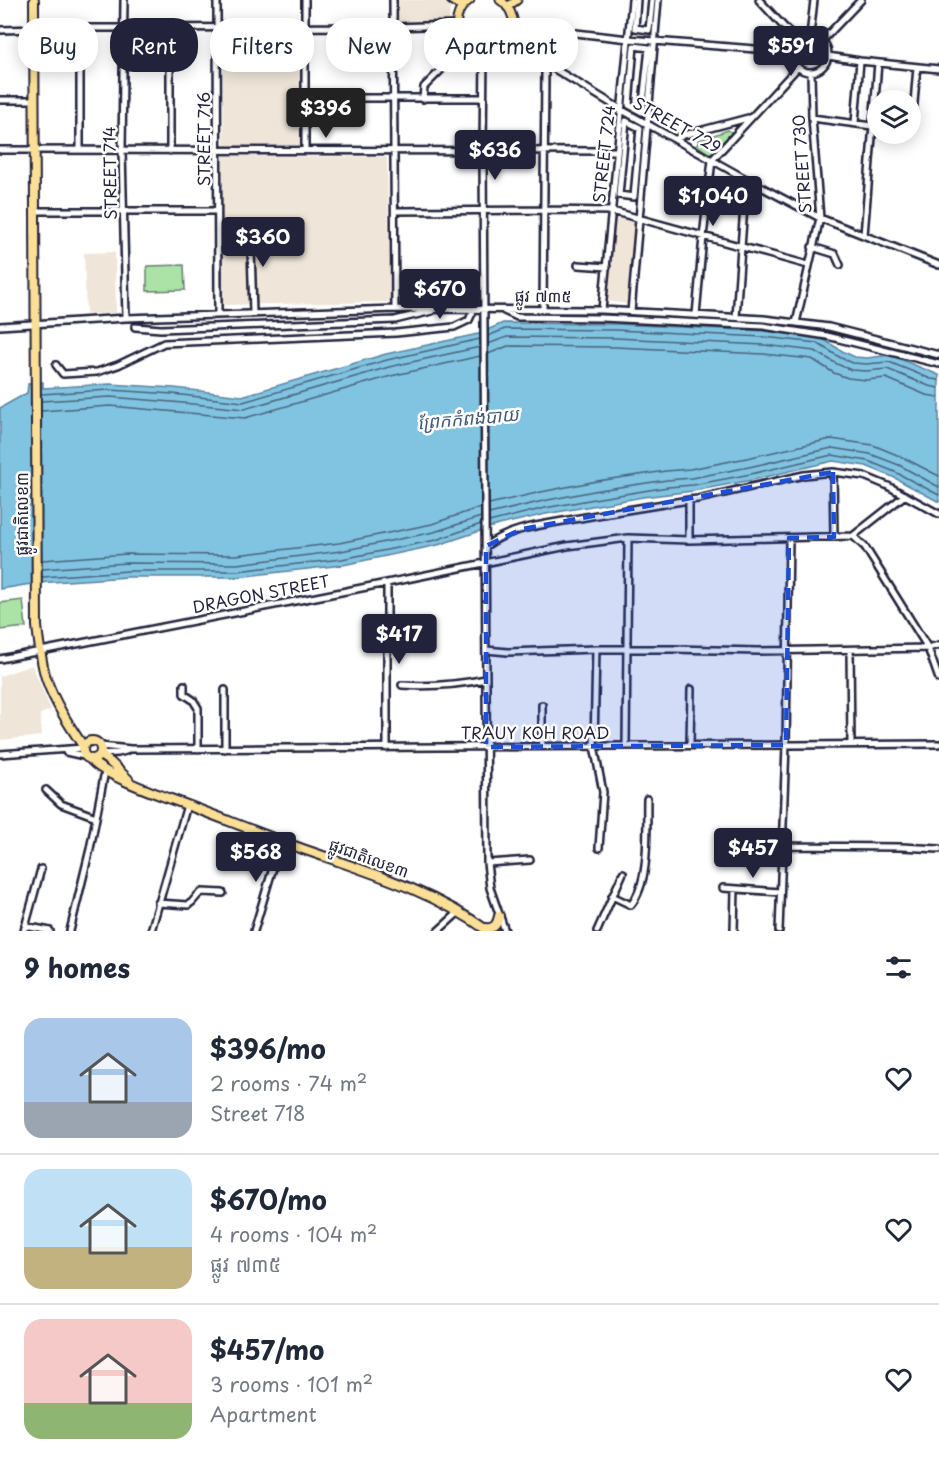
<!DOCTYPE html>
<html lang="en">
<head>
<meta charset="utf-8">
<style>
	body { margin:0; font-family:"Playpen Sans","Noto Sans Khmer",sans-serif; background:#f2f2f3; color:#1f2937; height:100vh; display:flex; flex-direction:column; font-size:22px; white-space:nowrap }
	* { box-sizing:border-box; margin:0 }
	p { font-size:20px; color:#747a83 }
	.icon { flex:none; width:33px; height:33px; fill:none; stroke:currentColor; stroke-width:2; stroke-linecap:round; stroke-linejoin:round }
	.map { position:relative; height:931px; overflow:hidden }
	.drawer { display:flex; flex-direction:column; background:#fff; flex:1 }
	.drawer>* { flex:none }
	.top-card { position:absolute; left:18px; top:18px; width:600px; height:54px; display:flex; gap:12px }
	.buttons { position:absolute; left:867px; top:90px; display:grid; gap:12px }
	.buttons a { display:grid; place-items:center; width:54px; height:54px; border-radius:50%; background:#fff; box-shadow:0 3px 15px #0003; font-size:30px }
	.price { position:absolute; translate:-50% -51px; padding:0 14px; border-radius:6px; background:#22223b; color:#fff; font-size:20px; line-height:39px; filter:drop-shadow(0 2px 3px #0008) }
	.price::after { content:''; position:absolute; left:50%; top:36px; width:18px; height:14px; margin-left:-9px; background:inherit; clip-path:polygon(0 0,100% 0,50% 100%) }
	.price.active { background:#222; color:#fff }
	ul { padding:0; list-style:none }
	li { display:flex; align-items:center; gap:18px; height:150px; padding:0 24px }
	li+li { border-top:2px solid #e0e1e3 }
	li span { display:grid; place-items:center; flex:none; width:168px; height:120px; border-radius:18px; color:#555 }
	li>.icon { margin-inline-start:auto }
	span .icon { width:72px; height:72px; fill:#fffc; stroke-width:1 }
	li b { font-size:26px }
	h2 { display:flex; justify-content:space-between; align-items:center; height:72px; padding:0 24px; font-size:26px }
	.pill { padding:0 21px; border-radius:24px; background:#fff; box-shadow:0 3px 15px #0003; font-size:21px; line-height:54px }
	.pill.active { background:#22223b; color:#fff }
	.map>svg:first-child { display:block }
	.built { fill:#efe6d9 }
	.green { fill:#abe2a6; stroke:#668270; stroke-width:1.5 }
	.water { fill:#80c4e1; stroke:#5a839f; stroke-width:1.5 }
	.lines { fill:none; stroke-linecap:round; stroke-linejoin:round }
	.shore { stroke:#48637d; stroke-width:1.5 }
	.minor-casing { stroke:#22223b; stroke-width:10 }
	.major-casing { stroke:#22223b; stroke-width:11 }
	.highway-casing { stroke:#22223b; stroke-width:12 }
	.minor { stroke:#fff; stroke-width:5 }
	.major { stroke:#fbdf96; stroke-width:7 }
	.highway { stroke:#fbdf96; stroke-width:8 }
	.marked { fill:#1d4ed8; fill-opacity:0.2; stroke:#1d4ed8; stroke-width:4.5; stroke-dasharray:12 8; stroke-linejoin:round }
	.labels { text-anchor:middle; stroke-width:5; stroke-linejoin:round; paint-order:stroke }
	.street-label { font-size:16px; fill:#22223b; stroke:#fff }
	.water-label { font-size:18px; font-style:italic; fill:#435b75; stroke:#fff }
</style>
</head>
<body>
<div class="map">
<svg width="939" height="931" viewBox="0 0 939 931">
	<rect width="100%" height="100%" fill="#fff"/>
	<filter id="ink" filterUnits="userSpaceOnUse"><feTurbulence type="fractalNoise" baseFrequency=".0167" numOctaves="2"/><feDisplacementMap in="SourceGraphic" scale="12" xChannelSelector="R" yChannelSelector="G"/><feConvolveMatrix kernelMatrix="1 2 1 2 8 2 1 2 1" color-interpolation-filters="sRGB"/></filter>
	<g filter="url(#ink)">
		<path class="built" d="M396,0H442L450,6L449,22L396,23Z
			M222,32H300V145H224Z
			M223,156L387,157L390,302L222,305Z
			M615,216L635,220L627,304L607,301Z
			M115,252L116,313L86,314L84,253Z
			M32,665L51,710L40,714L42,736L0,740V676Z"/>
		<path class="green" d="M728,130L731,132L730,136L714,153H708L697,145L699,140Z
			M184,265L185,290L147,291V266Z
			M23,600L26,627L0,630V603Z"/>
		<path class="water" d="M503,323L615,324L765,331L819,337L844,352L855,357L867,358L890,355L939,375V502L893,477L866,466L833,461L752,480L693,491L643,497L546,514L495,526L438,545L343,565L237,577H128L37,583L0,589V408L27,393L28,384L43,382V388L110,384L174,388L242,396L386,354L478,334Z"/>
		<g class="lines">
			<path class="shore" d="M488,336L505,329L615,330L764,337L817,343L841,358L853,363L866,364L889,362L931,379L939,380
				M488,344L507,337L615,338L764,345L815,351L837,364L851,370L866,371L887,369L929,386L939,388
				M488,354L508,346L615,347L763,354L812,359L834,373L848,378L866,380L886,378L926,395L939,397
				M41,394L110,390L173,394L243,402L387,360L480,339
				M41,401L110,397L172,402L244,409L389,367L480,347
				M41,411L110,406L245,418L391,376L480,356
				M489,504L541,492L597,481L666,471L690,469L747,458L831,439L873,445L902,457L939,476
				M489,514L543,501L599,490L667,480L692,478L749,467L832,448L870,454L899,465L939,487
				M489,522L545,508L600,498L668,487L693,485L751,474L832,455L868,461L895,472L939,495
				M42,560L127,554L236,555L339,543L432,524L481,507
				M42,569L127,563L237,564L341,551L434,532L481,517
				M42,577L128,571H237L342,559L436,540L481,524"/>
			<defs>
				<path id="minor" d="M124,0L122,150L126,318
					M217,0L218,314
					M305,0V150
					M393,0L395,309
					M637,0L635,28L649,30L652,0
					M759,0L797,41
					M513,26L629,39L792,52
					M170,27V151
					M0,30L80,28L393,27L456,25
					M792 54a18 18 0 1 1 36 0a18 18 0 1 1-36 0Z
					M810,36L814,0
					M507,40L622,110L746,179L820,218L939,265
					M822,41L861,0
					M634,46L649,48L642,112L629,105Z
					M484,52L483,151L487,863L490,888L505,931
					M828,56L860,61L939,69
					M344,98H483
					M423,99L424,87L466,45
					M0,100H34
					M812,118L872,126
					M626,121L640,128L634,197L619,195Z
					M855,123L860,61
					M912,127L917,67
					M676,139L684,135L748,118
					M0,150L617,151
					M80,150V28
					M35,211H217
					M395,211L545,210L612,211L808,265
					M864,235L878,63
					M241,239L248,243L251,249L253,313
					M812,247L835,254L840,265
					M578,265L607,267
					M543,310L545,72L549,65
					M602,310L632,0
					M504,311L517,317L602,318L763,326L827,336L939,364
					M631,312L658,0
					M696,315L703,237L712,160L798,67
					M736,317L746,179
					M796,323L820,218L812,118L811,72
					M0,326L126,318L395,309L602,310L764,319L829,327L939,355
					M135,327L161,329L395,320L432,311
					M56,365L63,374L97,372L118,365L164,343L396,333L454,327L469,320L474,309
					M833,472L834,537
					M853,536L905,495
					M689,540V500L698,499L804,475L833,472L864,476L888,486L939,514
					M486,546C511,527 544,525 574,519C613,512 651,506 689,500
					M387,583V748
					M596,649L594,746L603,792L599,848
					M486,650L508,652L596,649H673L758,651L928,648L939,645
					M850,650L851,744
					M0,659L387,583L567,546L628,538L689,540L853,536L865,547L928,648L939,679
					M184,685V694L193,700L198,708V749
					M402,685C432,687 457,685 486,679
					M225,690V749
					M542,705V746
					M690,745L691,689
					M100,746L131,749L939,744
					M626,746L628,538
					M66,752L84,756
					M0,754L83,748
					M100,754L118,753L126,751
					M46,790L61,804L96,817
					M782,846L901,847L939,849
					M487,863L530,860
					M723,888L780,892
					M612,896L631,905C651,880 646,830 647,799
					M158,903L188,905L192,902L198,895L202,892L223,893
					M25,926L50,931
					M24,931L41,869
					M70,931L90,849L105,771
					M151,931L187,805
					M254,931L281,841
					M438,931L459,912
					M597,931L623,873
					M734,931L735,889
					M779,931L786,745L789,538"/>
				<path id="major" d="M451,0L462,7
					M470,0C441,19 464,63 496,49C505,45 511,38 513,28C515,17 509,6 500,0
					M507,7L517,0"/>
				<path id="highway" d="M34,0L37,626C39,644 41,662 46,678C54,702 69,725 83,746
					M83 750a9 9 0 1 1 18 0a9 9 0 1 1-18 0Z
					M100,755L110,762L128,779
					M90,759C102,774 149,791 168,798C212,814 256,832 300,848C365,871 432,890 488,931
					M485,928C494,929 497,925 499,916"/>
			</defs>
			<use href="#minor" class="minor-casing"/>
			<use href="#major" class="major-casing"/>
			<use href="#highway" class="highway-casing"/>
			<use href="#minor" class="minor"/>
			<use href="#major" class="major"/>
			<use href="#highway" class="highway"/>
		</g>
	</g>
	<path class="marked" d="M833,472L834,537L789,538L786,745L486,747V546L522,529Z"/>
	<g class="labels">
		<g class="street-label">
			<text transform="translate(677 125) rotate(29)" y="6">STREET 729</text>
			<text transform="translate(204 139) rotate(-90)" y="6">STREET 716</text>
			<text transform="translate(604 154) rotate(-84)" y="6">STREET 724</text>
			<text transform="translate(802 164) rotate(-94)" y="6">STREET 730</text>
			<text transform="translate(110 173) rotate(-91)" y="6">STREET 714</text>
			<text transform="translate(543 296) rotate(1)" y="6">ផ្លូវ ៧៣៥</text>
			<text transform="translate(22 514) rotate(-90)" y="6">ផ្លូវជាតិលេខ៣</text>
			<text transform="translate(261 594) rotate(-11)" y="6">DRAGON STREET</text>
			<text x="535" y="739">TRAUY KOH ROAD</text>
			<text transform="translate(369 858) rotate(20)" y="6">ផ្លូវជាតិលេខ៣</text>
		</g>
		<g class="water-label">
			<text transform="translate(468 419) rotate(-5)" y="6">ព្រែកកំពង់បាយ</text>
		</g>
	</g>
</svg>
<div class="buttons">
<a><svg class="icon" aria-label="layers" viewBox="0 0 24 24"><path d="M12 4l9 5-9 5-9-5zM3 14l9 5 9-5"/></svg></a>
</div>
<b class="price" style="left:791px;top:77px">$591</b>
<b class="price active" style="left:326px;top:139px">$396</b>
<b class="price" style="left:495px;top:181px">$636</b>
<b class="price" style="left:713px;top:227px">$1,040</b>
<b class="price" style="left:263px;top:268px">$360</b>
<b class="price" style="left:440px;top:320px">$670</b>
<b class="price" style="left:399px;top:665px">$417</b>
<b class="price" style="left:753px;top:879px">$457</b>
<b class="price" style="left:256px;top:883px">$568</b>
<div class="top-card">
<a class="pill">Buy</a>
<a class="pill active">Rent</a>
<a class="pill">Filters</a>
<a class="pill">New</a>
<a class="pill">Apartment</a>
</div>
</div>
<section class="drawer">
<h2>9 homes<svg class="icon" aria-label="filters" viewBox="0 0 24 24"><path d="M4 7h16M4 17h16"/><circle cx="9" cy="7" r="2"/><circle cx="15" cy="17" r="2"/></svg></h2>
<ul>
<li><span style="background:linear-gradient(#a9c7e8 70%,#9aa5b1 0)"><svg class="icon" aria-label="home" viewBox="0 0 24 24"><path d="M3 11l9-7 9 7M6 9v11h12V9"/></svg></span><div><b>$396/mo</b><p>2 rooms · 74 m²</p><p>Street 718</p></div><svg class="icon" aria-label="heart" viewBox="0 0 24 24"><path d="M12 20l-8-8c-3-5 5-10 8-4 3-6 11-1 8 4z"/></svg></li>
<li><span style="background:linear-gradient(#bfe0f5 65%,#c2b280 0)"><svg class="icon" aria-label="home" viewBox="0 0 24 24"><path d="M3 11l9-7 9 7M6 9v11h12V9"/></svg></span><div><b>$670/mo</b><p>4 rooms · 104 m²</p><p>ផ្លូវ ៧៣៥</p></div><svg class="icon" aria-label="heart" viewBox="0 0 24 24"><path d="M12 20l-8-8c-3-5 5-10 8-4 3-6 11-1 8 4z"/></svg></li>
<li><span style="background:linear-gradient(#f6c9c9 70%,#8fb573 0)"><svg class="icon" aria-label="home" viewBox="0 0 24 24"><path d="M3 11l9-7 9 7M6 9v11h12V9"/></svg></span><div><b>$457/mo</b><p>3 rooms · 101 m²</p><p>Apartment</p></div><svg class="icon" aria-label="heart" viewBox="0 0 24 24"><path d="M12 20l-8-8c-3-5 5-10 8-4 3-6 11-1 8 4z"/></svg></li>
</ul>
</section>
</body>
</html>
